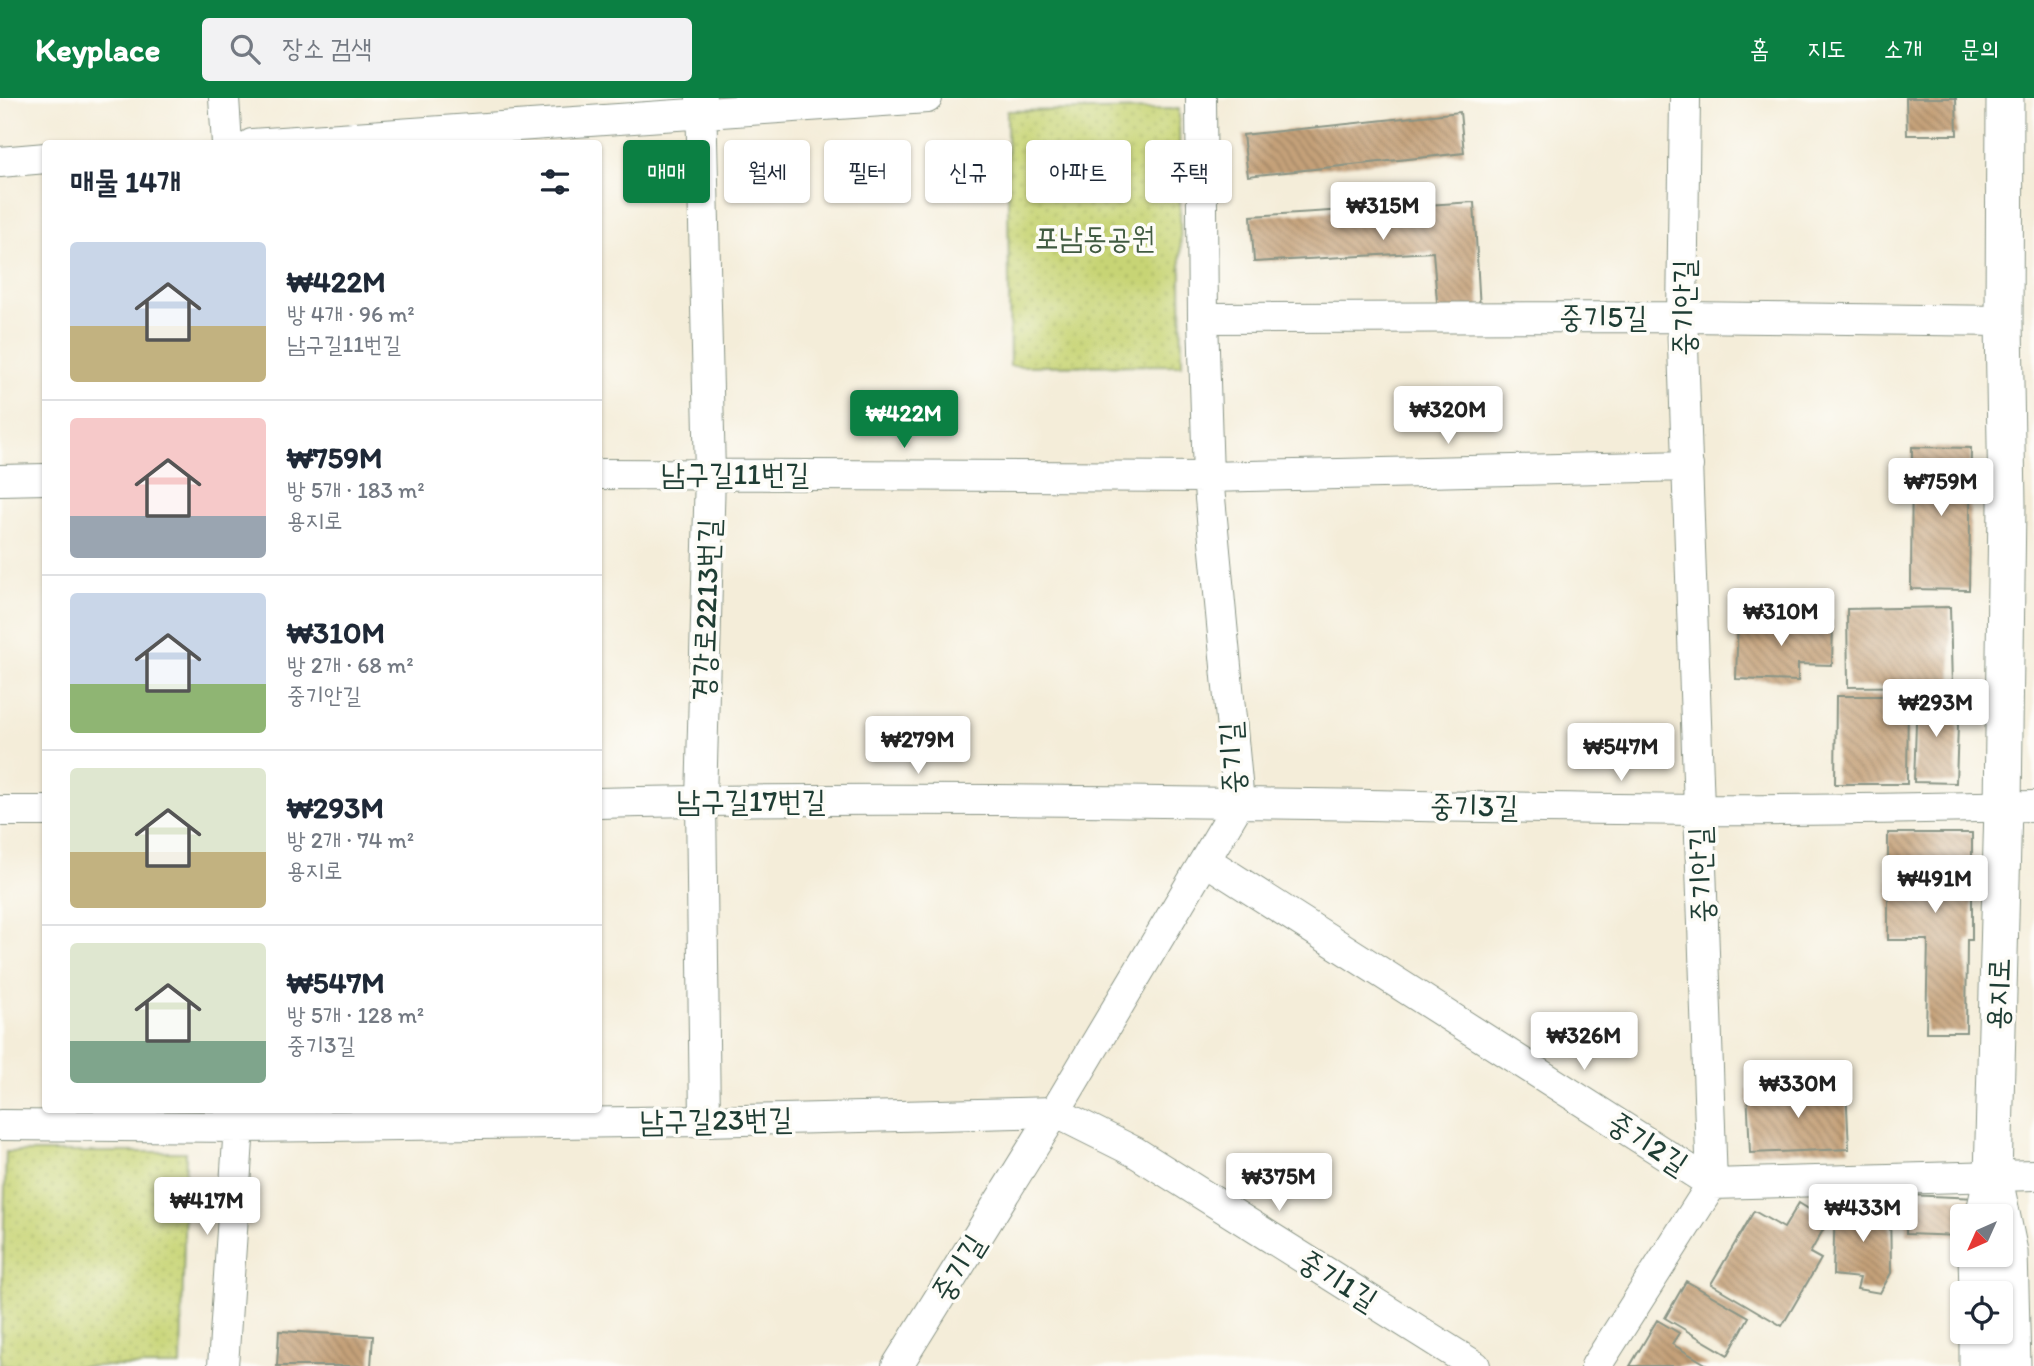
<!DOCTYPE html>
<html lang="ko">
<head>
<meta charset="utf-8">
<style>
	body { margin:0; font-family:Itim,"Poor Story",sans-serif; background:#f2f2f3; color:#1f2937; height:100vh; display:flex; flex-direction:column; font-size:26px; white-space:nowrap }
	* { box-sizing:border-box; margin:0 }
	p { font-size:23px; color:#747a83 }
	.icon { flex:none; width:38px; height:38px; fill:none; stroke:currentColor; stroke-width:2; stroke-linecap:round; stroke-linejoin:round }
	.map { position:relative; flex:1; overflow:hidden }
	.sheet { position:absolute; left:42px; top:42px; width:560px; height:973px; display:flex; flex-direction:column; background:#fff; border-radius:7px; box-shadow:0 2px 5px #0004 }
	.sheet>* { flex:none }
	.guide { position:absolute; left:623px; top:42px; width:665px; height:63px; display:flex; gap:14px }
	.needle { width:46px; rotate:225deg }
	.fabs { position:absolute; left:1950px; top:1106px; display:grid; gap:14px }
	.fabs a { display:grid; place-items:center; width:63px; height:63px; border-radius:7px; background:#fff; box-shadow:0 2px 5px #0004; font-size:35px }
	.price { position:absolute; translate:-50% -60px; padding:0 16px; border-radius:7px; background:#fff; color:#222; font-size:23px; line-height:46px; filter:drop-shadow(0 2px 4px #0008) }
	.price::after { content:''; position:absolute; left:50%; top:42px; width:21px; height:16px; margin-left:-10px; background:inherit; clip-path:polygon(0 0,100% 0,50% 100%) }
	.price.selected { background:#0b8043; color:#fff }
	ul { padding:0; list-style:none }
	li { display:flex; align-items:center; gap:21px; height:175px; padding:0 28px }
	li+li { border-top:2px solid #e0e1e3 }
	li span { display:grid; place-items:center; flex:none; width:196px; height:140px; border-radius:7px; color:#555 }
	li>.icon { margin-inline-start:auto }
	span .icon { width:84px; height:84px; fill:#fffc; stroke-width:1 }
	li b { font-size:30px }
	h2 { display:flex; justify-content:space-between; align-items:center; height:84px; padding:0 28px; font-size:30px }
	.chip { padding:0 24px; border-radius:7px; background:#fff; box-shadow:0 2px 5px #0004; font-size:24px; line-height:63px }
	.chip.selected { background:#0b8043; color:#fff }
	header { display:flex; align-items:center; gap:42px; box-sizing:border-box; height:98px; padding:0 35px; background:#0b8043; color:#fff }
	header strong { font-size:33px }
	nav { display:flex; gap:38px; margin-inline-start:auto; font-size:24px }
	.search { width:490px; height:63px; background:#f2f2f3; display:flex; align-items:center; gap:18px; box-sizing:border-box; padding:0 24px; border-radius:7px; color:#747a83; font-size:26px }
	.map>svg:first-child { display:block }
	.park { fill:url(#park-dots); stroke:#738854; stroke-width:2 }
	.building { fill:url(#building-back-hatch) }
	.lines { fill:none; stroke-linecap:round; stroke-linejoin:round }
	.minor-casing { stroke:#8a9586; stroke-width:32 }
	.tertiary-casing { stroke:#8a9586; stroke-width:39 }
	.minor { stroke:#fff; stroke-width:30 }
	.tertiary { stroke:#fff; stroke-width:37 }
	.labels { text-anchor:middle; stroke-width:7; stroke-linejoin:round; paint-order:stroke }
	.park-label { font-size:30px; fill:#415b41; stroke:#fdfcf7 }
	.street-label { font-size:30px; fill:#1f3d34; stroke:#fdfcf7 }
</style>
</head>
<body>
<header>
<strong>Keyplace</strong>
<div class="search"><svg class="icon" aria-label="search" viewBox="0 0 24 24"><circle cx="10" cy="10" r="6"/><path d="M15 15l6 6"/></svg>장소 검색</div>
<nav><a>홈</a><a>지도</a><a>소개</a><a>문의</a></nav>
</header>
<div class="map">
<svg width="2034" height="1268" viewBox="0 0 2034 1268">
	<defs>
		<pattern id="park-dots" width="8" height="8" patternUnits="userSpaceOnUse" patternTransform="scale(1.75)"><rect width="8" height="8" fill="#c7d475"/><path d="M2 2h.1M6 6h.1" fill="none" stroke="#aab766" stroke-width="1.8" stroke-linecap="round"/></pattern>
		<pattern id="building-back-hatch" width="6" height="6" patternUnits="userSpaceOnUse" patternTransform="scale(1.75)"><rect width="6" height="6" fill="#c5a179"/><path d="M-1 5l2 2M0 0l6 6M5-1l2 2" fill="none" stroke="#9f8464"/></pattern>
	</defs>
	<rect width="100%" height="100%" fill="#fdfcf7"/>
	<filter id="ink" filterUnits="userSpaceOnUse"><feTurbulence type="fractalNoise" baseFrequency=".0143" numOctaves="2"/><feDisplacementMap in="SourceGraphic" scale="14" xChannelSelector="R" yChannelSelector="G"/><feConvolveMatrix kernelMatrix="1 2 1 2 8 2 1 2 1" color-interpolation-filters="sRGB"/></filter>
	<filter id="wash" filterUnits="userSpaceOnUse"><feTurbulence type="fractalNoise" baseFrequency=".00686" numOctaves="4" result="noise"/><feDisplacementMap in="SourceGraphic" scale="28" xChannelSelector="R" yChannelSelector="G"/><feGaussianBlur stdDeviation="1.57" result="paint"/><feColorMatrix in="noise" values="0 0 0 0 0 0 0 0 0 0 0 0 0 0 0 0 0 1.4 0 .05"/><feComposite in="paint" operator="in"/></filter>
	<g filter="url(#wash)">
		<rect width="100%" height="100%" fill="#f4edd9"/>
		<path class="park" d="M1179,11L1182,267L1010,268L1007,13Z
			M6,1054H186L181,1268H0Z"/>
		<g id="blocks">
			<path class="building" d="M1906,0H1956L1957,37H1907Z
				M1460,14L1464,55L1248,78L1243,37Z
				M1474,104L1480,212L1438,215L1433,154L1254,164L1251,118Z
				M1912,349L1971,350L1969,492L1911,491Z
				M1950,509L1952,588L1848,589L1847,511Z
				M1738,520L1833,523L1832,567L1798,566V583L1736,581Z
				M1917,597L1959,598L1956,685L1914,684Z
				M1836,598H1908L1907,686H1835Z
				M1888,735H1972V842H1967L1966,934H1926L1928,842H1888Z
				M1846,989L1849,1051L1750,1055L1747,992Z
				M1907,1097L1977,1100L1976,1118H1962V1138L1906,1136Z
				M1835,1104L1890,1105L1891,1175L1880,1195L1857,1191L1860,1180L1833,1177Z
				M1799,1105L1828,1123L1810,1155L1821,1161L1782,1228L1711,1186L1754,1113L1784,1130Z
				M1686,1183L1749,1219L1728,1257L1665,1220Z
				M1657,1222L1679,1235L1672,1246L1709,1268H1630Z
				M279,1233L373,1238L371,1268H277Z"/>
		</g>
	</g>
	<g filter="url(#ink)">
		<use href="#blocks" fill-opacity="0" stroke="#8a9586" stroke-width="2"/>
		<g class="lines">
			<defs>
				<path id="minor" d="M224,0L227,46
					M701,0L710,376L701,702L705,1023
					M252,46L927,0
					M0,64L46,60
					M1203,220L1682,219L2004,223
					M598,376L1208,379L1688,368
					M0,382L46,381
					M598,705C964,696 1330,708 1695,712C1808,713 1921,710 2034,708
					M0,713H46
					M1205,762L1712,1086L2034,1077
					M0,1027L239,1029L705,1023L1055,1014L1135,1054L1475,1268
					M223,1268L240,1012
					M897,1268L1055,1014L1239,705L1208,379L1203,220L1201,0
					M1596,1268L1712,1086L1682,219L1685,0"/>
				<path id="tertiary" d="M1995,1086L2009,1154L2012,1268
					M1984,1118L1993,1078L2003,709L2007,407L2004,223L2005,0
					M1977,1157L1978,1195
					M1978,1234V1268"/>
			</defs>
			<use href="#minor" class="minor-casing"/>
			<use href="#tertiary" class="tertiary-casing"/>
			<use href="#minor" class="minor"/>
			<use href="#tertiary" class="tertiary"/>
		</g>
	</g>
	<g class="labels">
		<g class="park-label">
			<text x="1095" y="150">포남동공원</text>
		</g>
		<g class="street-label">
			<text transform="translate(1684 210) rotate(-90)" y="10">중기안길</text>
			<text x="1603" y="229">중기5길</text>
			<text x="735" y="386">남구길11번길</text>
			<text transform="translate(706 512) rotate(-88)" y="10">경강로2213번길</text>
			<text transform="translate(1232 660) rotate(-93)" y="10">중기길</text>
			<text x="751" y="713">남구길17번길</text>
			<text transform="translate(1474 708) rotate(1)" y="10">중기3길</text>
			<text transform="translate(1701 777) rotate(-92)" y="10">중기안길</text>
			<text transform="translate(1998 896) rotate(-88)" y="10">용지로</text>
			<text transform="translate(716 1022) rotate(-1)" y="10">남구길23번길</text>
			<text transform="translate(1648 1045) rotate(33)" y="10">중기2길</text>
			<text transform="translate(958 1170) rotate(-58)" y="10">중기길</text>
			<text transform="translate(1338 1182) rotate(32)" y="10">중기1길</text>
		</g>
	</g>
</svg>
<div class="fabs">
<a><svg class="needle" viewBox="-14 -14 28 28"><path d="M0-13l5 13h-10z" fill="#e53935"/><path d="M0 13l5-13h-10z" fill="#747a83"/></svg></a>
<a><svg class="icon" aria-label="locate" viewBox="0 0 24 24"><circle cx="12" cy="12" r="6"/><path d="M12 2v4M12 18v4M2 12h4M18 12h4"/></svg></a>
</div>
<b class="price" style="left:1383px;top:144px">₩315M</b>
<b class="price" style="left:1448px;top:348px">₩320M</b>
<b class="price selected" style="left:904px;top:352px">₩422M</b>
<b class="price" style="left:1941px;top:420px">₩759M</b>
<b class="price" style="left:1781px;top:550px">₩310M</b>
<b class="price" style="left:1936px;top:641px">₩293M</b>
<b class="price" style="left:918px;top:678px">₩279M</b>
<b class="price" style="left:1621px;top:685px">₩547M</b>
<b class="price" style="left:1935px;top:817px">₩491M</b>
<b class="price" style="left:1584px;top:974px">₩326M</b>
<b class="price" style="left:1798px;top:1022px">₩330M</b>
<b class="price" style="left:1279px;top:1115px">₩375M</b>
<b class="price" style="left:207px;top:1139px">₩417M</b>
<b class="price" style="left:1863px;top:1146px">₩433M</b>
<div class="guide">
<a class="chip selected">매매</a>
<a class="chip">월세</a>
<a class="chip">필터</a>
<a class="chip">신규</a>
<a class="chip">아파트</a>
<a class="chip">주택</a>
</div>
<section class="sheet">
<h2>매물 14개<svg class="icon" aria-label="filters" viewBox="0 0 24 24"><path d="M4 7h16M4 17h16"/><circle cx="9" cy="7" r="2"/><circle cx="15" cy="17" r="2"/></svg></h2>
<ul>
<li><span style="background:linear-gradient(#c9d6e8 60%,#c2b280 0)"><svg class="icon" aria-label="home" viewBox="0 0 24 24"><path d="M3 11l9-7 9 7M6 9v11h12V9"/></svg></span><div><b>₩422M</b><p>방 4개 · 96 m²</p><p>남구길11번길</p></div></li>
<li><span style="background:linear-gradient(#f6c9c9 70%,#9aa5b1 0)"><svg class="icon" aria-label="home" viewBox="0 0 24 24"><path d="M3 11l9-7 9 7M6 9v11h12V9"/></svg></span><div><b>₩759M</b><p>방 5개 · 183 m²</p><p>용지로</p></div></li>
<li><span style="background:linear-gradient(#c9d6e8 65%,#8fb573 0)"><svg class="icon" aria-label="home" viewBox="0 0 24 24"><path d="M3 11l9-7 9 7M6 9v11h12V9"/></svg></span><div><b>₩310M</b><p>방 2개 · 68 m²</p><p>중기안길</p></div></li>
<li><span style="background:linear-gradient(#dfe7d0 60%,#c2b280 0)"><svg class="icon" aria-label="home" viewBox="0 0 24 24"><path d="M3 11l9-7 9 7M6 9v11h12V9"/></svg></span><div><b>₩293M</b><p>방 2개 · 74 m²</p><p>용지로</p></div></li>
<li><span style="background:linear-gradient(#dfe7d0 70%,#7fa58c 0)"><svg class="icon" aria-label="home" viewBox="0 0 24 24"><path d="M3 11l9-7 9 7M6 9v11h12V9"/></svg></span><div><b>₩547M</b><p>방 5개 · 128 m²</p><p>중기3길</p></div></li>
</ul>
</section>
</div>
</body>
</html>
